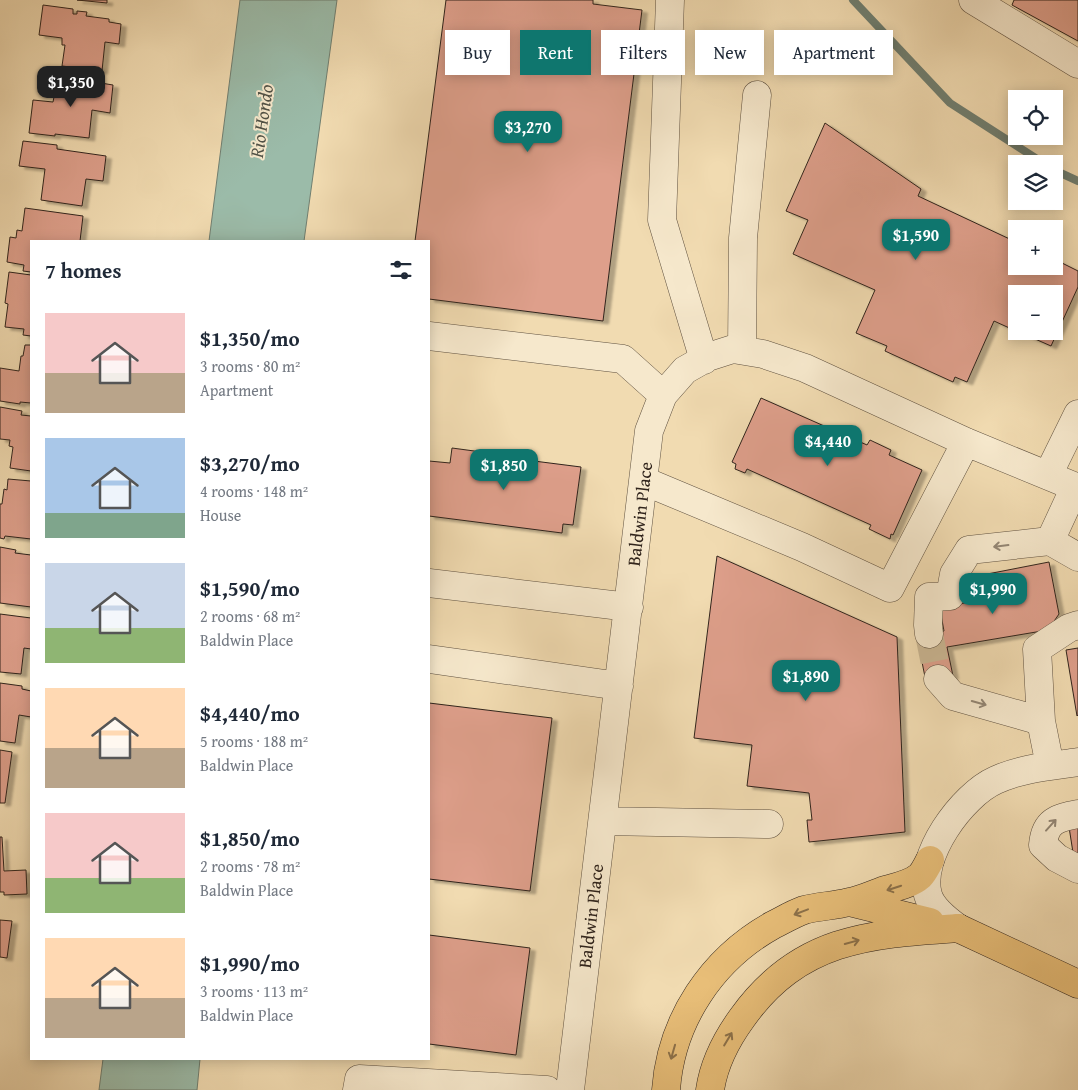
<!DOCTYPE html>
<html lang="en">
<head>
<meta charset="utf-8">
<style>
	body { margin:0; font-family:"Gentium Book Plus",serif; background:#f6f6f7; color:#1f2937; height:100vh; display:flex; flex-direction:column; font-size:19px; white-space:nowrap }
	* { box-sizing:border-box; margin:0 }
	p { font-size:16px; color:#747a83 }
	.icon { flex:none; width:28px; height:28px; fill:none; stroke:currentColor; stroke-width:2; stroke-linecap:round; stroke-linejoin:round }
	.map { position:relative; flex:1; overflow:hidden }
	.sheet { position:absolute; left:30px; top:240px; width:400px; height:820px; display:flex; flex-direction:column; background:#fff; border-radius:0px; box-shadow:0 2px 12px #0003 }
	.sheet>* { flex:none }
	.hud { position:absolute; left:445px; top:30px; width:475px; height:45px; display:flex; gap:10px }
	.tools { position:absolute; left:1008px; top:90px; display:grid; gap:10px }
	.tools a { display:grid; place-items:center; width:55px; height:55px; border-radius:0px; background:#fff; box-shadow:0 2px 12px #0003; font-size:25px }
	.price { position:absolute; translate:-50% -42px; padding:0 11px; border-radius:10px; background:#0f766e; color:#fff; font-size:16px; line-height:32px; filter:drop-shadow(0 1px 2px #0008) }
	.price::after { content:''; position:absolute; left:50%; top:30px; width:15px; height:11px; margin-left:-8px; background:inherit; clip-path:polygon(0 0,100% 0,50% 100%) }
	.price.on { background:#222; color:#fff }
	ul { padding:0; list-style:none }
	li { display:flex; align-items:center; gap:15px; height:125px; padding:0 15px }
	li span { display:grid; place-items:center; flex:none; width:140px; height:100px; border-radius:0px; color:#555 }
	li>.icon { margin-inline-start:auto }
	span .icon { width:60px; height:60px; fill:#fffc; stroke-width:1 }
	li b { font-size:21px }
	h2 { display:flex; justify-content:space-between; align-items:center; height:60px; padding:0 15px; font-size:21px }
	.chip { padding:0 18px; border-radius:0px; background:#fff; box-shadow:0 2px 12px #0003; font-size:18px; line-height:45px }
	.chip.on { background:#0f766e; color:#fff }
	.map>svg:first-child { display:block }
	.water { fill:#9bbba9; stroke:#707f71 }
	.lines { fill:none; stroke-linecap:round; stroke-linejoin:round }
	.stream { stroke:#707f71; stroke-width:8 }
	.building { fill:#de9f8b; stroke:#30241c; filter:url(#shadow) }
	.minor-tunnel { stroke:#cab693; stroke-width:28; stroke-dasharray:28 14; stroke-linecap:butt }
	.minor-casing { stroke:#605241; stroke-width:29 }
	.major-casing { stroke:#30241c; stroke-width:29 }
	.highway-casing { stroke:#30241c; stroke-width:29 }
	.minor { stroke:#f6e8cc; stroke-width:28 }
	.major { stroke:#e8be78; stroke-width:28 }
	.highway { stroke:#e8be78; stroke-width:28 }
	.oneway { stroke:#938674 }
	.oneway2 { stroke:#8c714a }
	.labels { text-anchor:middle; stroke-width:4; stroke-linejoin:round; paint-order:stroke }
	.street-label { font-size:18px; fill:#30241c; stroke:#f6e8cc }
	.water-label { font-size:19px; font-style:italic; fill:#505146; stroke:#f6e8cc }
</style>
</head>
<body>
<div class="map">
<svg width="1078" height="1090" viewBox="0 0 1078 1090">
	<defs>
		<filter id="shadow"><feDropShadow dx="5.5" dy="3" stdDeviation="1" flood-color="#0004"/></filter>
	</defs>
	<rect width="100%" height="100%" fill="#f1dbb1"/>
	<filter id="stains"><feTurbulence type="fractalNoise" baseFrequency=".004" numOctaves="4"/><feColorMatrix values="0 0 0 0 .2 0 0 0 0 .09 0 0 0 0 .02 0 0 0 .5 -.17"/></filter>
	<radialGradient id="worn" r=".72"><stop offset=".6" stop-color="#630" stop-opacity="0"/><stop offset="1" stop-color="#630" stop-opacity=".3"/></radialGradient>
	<path class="water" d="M240,0H337L304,241H209Z
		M103,1059H200L197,1090H99Z"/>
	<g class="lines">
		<path class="stream" d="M853,0L950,103L1045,164
			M1054,170L1078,181"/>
	</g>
	<path class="building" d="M77,0H107V3Z
		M446,0H593V4L642,10L603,321L429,299V241H415Z
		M1014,0H1078V41L1012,5Z
		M43,5L73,9V14H77V11L87,12L86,16L109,19V22L121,24L119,44L105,42L102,71L62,66L65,45H62V38L39,35Z
		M58,76L113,85L110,113L92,110L89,138L55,134V136L29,133L33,100L53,102Z
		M825,123L921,189L918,196L1016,242V266H1054V259L1078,271V287L1051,346L1017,331H1054V294H1016V331L994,321L967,382L955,377L953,382L885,351L887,346L856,333L875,290L793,254L808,220L786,211Z
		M23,141L57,145V149L106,156L103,181L86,179L82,206L41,200L45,169L19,166Z
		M25,208L83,216L80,241H31V272L23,271L24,265L7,262L10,237L16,238L17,230L22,231Z
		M9,272L31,275V336L23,335L24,329L5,327L8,304L5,303Z
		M25,345H31V403L20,402V404L0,401V368L19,371L21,356H23Z
		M761,398L867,445L870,440L891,450L889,455L922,470L893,535L891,534L890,539L869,529L871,525L747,469L745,473L735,469L736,464L732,462Z
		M0,407L22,411L21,415L31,416V471L10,468L13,447L9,446L10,440L0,439Z
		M452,448L526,458V460L581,467L573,525L563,524L562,533L429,516V461L450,463Z
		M8,479L31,481V539L5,536L4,539L0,538V504H2L4,489L7,490Z
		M0,547L16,550L15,553L31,555V607L0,603Z
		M717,556L897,637L905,832L809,842L807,820H812L809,793L747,786L752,745L694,738Z
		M1049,562L1059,614L1048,630L947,647L953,676L926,682L917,637L944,631L940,609L972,601L973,603H977L972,577Z
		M0,614L31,618V649L24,648L21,674L0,672Z
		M1078,648V715L1077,716L1066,650Z
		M0,683L22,686V689L31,691V717L19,715L15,743L0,741Z
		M429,703L552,718L530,891L429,879Z
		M0,750L12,752L5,803H0Z
		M1078,826V858L1074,859L1069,827Z
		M0,837H2L4,871L26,870L27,894L4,895V892H0Z
		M0,920L12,921L7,958L0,957Z
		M429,935L530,948L516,1055L429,1044Z"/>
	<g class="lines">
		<path class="minor-tunnel" d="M929,634L938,679"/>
		<defs>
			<path id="minor" d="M670,0L662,220L704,360
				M973,0L1078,64
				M429,336L623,359L663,395
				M742,350L743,238L757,95
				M1048,475L1078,414
				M644,481L802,547L890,588L966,442
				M1075,487L1050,541L1078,557
				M429,583L629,607
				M929,634L928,625L929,597L950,596L954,574L969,550L1050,541
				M429,659L619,686
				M938,679L953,696L1041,721
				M1050,766L1041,721L1037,649L1069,628L1078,625
				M1078,814C1057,818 1045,821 1043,845L1057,858L1078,869
				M603,821L769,824
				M958,928C947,920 932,909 928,895C917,857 962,795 996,780C1022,768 1051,766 1078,762
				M357,1090L359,1079L547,1090
				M570,1090L649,431L663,395L685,370L708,357L733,349L763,354L805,368L966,442L1078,488"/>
			<path id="major" d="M958,928L1078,984"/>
			<path id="highway" d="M849,902L930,922
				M666,1090C671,1020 712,959 773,925C783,920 793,914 804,910C819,906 834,906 849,902C861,900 873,894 885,890C896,887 911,884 920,876C924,872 927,865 930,860
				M710,1090C714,1063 726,1040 742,1018C799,938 869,934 958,928"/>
		</defs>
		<use href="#minor" class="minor-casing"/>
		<use href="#major" class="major-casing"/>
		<use href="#highway" class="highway-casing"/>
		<use href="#minor" class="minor"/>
		<use href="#major" class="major"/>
		<use href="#highway" class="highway"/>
	</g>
	<defs><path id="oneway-shaft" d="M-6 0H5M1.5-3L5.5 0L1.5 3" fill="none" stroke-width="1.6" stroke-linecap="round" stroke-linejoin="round" transform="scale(1.25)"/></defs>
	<g class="oneway">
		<use href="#oneway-shaft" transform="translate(1001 546) rotate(173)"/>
		<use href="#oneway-shaft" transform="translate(979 703) rotate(16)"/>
		<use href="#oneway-shaft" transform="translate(1051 825) rotate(-48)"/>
	</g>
	<g class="oneway2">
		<use href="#oneway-shaft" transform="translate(894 888) rotate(162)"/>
		<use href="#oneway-shaft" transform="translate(801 912) rotate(159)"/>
		<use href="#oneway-shaft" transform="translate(852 942) rotate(-15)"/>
		<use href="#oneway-shaft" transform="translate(728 1039) rotate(-59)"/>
		<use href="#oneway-shaft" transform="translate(673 1052) rotate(106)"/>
	</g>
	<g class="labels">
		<g class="street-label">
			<text transform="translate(640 514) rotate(-83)" y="6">Baldwin Place</text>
			<text transform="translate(591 916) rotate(-83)" y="6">Baldwin Place</text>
		</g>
		<g class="water-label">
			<text transform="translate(261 121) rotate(-82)" y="7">Rio Hondo</text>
		</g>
	</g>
	<rect width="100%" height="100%" filter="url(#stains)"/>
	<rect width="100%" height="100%" fill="url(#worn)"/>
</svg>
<div class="tools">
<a><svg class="icon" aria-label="locate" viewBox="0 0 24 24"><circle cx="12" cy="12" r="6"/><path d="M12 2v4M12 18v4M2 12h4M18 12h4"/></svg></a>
<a><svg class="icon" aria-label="layers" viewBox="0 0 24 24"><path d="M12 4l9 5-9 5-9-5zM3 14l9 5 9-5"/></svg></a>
<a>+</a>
<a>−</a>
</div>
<b class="price on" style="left:71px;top:108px">$1,350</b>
<b class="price" style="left:528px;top:153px">$3,270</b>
<b class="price" style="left:916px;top:261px">$1,590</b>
<b class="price" style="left:828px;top:467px">$4,440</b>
<b class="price" style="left:504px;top:491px">$1,850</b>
<b class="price" style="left:993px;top:615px">$1,990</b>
<b class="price" style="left:806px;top:702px">$1,890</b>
<div class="hud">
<a class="chip">Buy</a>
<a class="chip on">Rent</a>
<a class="chip">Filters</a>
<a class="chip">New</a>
<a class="chip">Apartment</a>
</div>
<section class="sheet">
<h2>7 homes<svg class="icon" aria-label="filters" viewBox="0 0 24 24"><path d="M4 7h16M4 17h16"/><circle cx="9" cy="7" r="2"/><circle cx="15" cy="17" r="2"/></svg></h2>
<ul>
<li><span style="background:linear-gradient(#f6c9c9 60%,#b9a48a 0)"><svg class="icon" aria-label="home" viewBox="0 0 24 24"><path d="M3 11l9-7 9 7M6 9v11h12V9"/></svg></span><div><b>$1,350/mo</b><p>3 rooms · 80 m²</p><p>Apartment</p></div></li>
<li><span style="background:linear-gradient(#a9c7e8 75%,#7fa58c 0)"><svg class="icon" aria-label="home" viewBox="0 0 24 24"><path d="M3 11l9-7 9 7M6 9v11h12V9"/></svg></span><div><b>$3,270/mo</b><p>4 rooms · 148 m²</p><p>House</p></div></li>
<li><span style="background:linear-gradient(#c9d6e8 65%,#8fb573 0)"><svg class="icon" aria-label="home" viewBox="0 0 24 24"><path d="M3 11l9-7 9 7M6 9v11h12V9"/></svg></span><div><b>$1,590/mo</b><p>2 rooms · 68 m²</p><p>Baldwin Place</p></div></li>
<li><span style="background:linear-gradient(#ffd9b3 60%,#b9a48a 0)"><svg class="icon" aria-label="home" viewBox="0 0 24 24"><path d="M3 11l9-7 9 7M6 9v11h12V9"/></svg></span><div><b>$4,440/mo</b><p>5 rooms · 188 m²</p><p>Baldwin Place</p></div></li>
<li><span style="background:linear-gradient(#f6c9c9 65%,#8fb573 0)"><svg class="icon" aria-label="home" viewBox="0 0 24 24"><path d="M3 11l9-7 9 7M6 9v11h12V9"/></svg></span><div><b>$1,850/mo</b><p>2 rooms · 78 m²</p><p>Baldwin Place</p></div></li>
<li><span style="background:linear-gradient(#ffd9b3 60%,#b9a48a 0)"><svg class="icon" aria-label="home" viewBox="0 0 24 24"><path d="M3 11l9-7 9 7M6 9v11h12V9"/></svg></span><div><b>$1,990/mo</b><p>3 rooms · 113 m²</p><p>Baldwin Place</p></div></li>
</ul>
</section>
</div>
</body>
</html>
